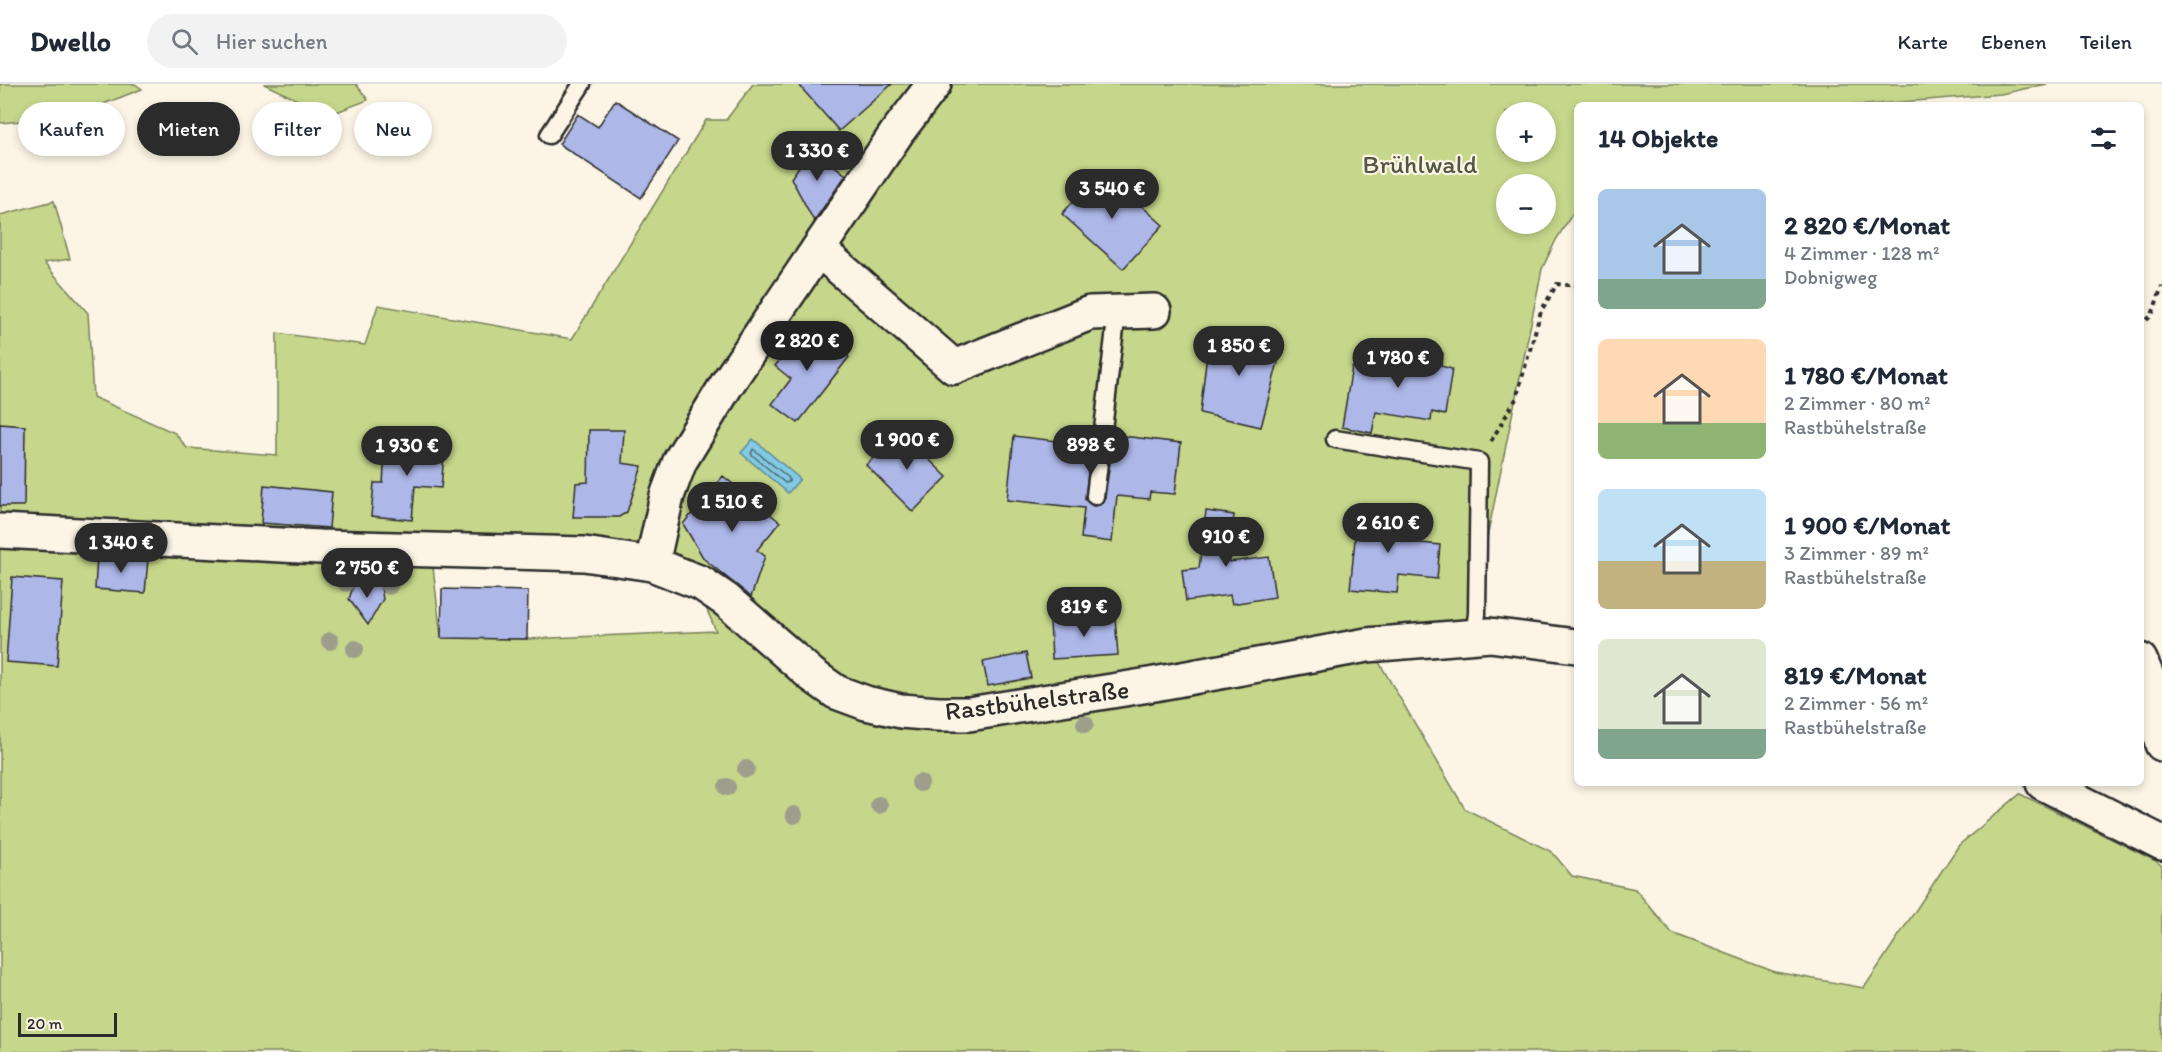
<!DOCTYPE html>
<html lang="de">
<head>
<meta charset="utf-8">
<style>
	body { margin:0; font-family:Itim,sans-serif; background:#f2f2f3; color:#1f2937; height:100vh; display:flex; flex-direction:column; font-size:22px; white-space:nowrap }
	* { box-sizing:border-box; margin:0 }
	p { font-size:20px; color:#747a83 }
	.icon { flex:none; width:33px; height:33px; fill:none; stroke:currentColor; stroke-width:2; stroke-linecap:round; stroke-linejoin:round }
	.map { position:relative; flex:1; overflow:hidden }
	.panel { position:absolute; left:1574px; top:18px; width:570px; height:684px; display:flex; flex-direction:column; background:#fff; border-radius:9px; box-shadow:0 3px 9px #0003 }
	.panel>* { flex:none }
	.banner { position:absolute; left:18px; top:18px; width:570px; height:54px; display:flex; gap:12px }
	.controls { position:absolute; left:1496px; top:18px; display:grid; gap:12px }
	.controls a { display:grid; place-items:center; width:60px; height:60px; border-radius:50%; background:#fff; box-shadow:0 3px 9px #0003; font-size:30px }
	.scale { position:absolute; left:18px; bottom:15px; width:99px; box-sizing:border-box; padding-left:6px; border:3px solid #2b2b2b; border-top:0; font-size:16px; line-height:21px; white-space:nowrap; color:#2b2b2b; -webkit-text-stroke:4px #fcf5e5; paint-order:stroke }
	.price { position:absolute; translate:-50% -51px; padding:0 14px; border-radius:21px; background:#2b2b2b; color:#fff; font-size:20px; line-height:39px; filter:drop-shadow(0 2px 3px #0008) }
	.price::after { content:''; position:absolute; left:50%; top:36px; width:18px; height:14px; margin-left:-9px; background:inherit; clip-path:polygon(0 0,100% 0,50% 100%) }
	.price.on { background:#222; color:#fff }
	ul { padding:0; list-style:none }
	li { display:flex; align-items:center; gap:18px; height:150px; padding:0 24px }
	li span { display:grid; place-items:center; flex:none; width:168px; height:120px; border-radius:9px; color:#555 }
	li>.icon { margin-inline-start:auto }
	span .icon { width:72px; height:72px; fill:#fffc; stroke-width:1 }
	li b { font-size:26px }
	h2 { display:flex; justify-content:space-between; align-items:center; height:72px; padding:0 24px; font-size:26px }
	.chip { padding:0 21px; border-radius:27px; background:#fff; box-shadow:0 3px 9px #0003; font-size:21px; line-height:54px }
	.chip.on { background:#2b2b2b; color:#fff }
	header { display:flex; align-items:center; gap:36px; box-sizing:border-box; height:84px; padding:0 30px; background:#fff; border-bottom:2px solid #e0e1e3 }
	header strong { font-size:28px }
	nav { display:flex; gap:33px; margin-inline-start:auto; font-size:21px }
	.search { width:420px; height:54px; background:#f2f2f3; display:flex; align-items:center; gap:15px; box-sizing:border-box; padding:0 21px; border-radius:33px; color:#747a83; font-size:22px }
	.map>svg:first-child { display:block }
	.green { fill:#c6d68a; stroke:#78805a; stroke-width:1.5; fill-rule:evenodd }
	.water { fill:#82c9e3; stroke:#5f8a99; stroke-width:1.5 }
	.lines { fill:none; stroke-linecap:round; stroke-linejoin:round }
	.shore { stroke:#4e6a75; stroke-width:1.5 }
	.building { fill:#adb7e8; stroke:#2b2b2b; stroke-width:1.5 }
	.service-casing { stroke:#2b2b2b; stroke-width:21 }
	.minor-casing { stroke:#2b2b2b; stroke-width:38 }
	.path { stroke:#2b2b2b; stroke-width:4; stroke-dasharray:4.5 4.5; stroke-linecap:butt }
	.service { stroke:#fcf5e5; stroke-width:16 }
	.minor { stroke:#fcf5e5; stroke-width:33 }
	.tree { fill:#9e9e8c }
	.labels { text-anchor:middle; stroke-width:4.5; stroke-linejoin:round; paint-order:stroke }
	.park-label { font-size:26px; fill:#525643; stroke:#fcf5e5 }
	.street-label { font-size:26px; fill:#2b2b2b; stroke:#fcf5e5 }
</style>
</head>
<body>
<header>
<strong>Dwello</strong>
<div class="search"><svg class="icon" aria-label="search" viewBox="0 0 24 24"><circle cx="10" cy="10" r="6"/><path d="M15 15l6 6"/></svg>Hier suchen</div>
<nav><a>Karte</a><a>Ebenen</a><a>Teilen</a></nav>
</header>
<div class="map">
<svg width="2162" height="968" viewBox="0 0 2162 968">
	<rect width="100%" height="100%" fill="#fcf5e5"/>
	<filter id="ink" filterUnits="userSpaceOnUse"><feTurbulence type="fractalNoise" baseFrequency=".0167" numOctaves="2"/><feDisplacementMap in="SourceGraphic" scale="12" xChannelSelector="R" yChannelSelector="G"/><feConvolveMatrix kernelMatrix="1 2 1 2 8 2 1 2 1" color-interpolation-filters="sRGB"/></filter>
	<g filter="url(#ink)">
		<path class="green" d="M0,0H135L142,5L70,33L0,39Z
			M264,0H356L368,16L329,31Z
			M753,0H2047L2001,10L1865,21H1576V124L1556,156L1542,185L1464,567L1377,575L1465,725L1552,768L1572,792L1635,805L1672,849L1775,888L1864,904L1959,761L2020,710L2156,777L2162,782V968H0V131L54,117L70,175L44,179L88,229L93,313L175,349L187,364L277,371V249L365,261L378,221L572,255L706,36H726ZM1506,28H1545V68H1506ZM1506,100H1545V140H1506ZM433,483L565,484L669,496L703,517L716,547L527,555L441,553Z"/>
		<path class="water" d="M753,355L800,395L788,409L741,369Z"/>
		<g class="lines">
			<path class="shore" d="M753,365L789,394V398L785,399L751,370Z"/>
		</g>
		<path class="building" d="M798,0H892L839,47Z
			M615,16L678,57L641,114L559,60L578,30L598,43Z
			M812,64L846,91L814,137L791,94Z
			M1101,86L1163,141L1123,185L1062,130Z
			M808,240L849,273L798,339L772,320L791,295L775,282Z
			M1210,244L1283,259L1261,343L1200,329Z
			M1402,262L1443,269L1441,282L1452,285L1445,331L1432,328L1431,337L1376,328L1372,349L1342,343L1352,283L1383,288L1386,271L1400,274Z
			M0,340L25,342L24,422H0Z
			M589,346H624L622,379L642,382L627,428L619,433H573L576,399L588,398Z
			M900,347L947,393L913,428L866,381Z
			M1114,351L1181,359L1175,410L1150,408L1149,415L1117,412L1112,458L1081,454L1084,424L1007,416L1014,352L1091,361L1085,416L1093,422L1100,421L1105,413Z
			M386,355L445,360L441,404L415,402L412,436L371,432L374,399H383Z
			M723,392L780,438L757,466L765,472L751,513L704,475L683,440Z
			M264,401L332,408L329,444L261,439Z
			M1358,426L1405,431L1402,457L1440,461L1437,495L1399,491L1397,509L1350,505Z
			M1206,427L1234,431L1229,478L1269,473L1275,513L1232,520L1230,511L1186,517L1182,486L1199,484Z
			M97,472L148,475L145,509L95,505Z
			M12,493L63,497L57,582L6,578Z
			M355,497L380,498L383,515L368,541L349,515Z
			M442,505L528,507L527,555L441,554Z
			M1115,533L1118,571L1052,575L1050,538Z
			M1026,569L1031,594L988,602L983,578Z"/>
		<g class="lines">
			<defs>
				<path id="service" d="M549,51L582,0
					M1335,355L1479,378L1477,530L1474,551
					M1095,412L1117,228"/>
				<path id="minor" d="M818,165L954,283L1090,229L1154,227
					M0,447L320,463L584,470L652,480L701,499L726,516L812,591L836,608L866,619L901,627L938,630H969L1149,601L1367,561L1490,551L1576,562
					M652,480L667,412L680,377L727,300L898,47L934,0
					M2140,576L2150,599L2162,660
					M2043,699L2162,759"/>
			</defs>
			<use href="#service" class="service-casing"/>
			<use href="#minor" class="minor-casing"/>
			<path class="path" d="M2140,242L2152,231L2162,202
				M1491,357L1516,315L1541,227L1557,200L1576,202"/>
			<use href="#service" class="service"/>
			<use href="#minor" class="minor"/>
		</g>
		<g class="tree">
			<circle cx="346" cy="499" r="9"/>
			<circle cx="389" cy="502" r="9"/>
			<circle cx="330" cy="557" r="9"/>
			<circle cx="355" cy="565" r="9"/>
			<circle cx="1085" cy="640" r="9"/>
			<circle cx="746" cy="685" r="9"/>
			<circle cx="920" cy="699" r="9"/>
			<circle cx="727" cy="703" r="9"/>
			<circle cx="879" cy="721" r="9"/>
			<circle cx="794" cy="731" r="9"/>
		</g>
	</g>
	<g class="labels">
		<g class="park-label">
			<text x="1420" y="89">Brühlwald</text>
		</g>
		<g class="street-label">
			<text transform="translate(1037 616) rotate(-7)" y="9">Rastbühelstraße</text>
		</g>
	</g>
</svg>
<div class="controls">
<a>+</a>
<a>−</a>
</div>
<div class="scale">20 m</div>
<b class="price" style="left:817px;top:98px">1 330 €</b>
<b class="price" style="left:1112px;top:136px">3 540 €</b>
<b class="price on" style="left:807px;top:288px">2 820 €</b>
<b class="price" style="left:1239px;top:293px">1 850 €</b>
<b class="price" style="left:1398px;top:305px">1 780 €</b>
<b class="price" style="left:907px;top:387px">1 900 €</b>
<b class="price" style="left:1091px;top:392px">898 €</b>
<b class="price" style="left:407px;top:393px">1 930 €</b>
<b class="price" style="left:732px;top:449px">1 510 €</b>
<b class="price" style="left:1388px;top:470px">2 610 €</b>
<b class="price" style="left:1226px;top:484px">910 €</b>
<b class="price" style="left:121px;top:490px">1 340 €</b>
<b class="price" style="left:367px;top:515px">2 750 €</b>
<b class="price" style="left:1084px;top:554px">819 €</b>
<div class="banner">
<a class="chip">Kaufen</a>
<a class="chip on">Mieten</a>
<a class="chip">Filter</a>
<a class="chip">Neu</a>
</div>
<section class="panel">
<h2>14 Objekte<svg class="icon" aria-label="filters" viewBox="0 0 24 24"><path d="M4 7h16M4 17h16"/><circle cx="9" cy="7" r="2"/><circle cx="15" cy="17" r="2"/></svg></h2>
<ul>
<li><span style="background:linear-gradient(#a9c7e8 75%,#7fa58c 0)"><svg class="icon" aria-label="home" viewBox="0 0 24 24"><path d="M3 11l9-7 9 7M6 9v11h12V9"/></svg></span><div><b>2 820 €/Monat</b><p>4 Zimmer · 128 m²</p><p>Dobnigweg</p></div></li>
<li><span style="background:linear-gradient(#ffd9b3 70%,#8fb573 0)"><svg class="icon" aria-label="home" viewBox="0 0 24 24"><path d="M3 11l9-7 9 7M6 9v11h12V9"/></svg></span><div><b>1 780 €/Monat</b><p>2 Zimmer · 80 m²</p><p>Rastbühelstraße</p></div></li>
<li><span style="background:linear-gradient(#bfe0f5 60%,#c2b280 0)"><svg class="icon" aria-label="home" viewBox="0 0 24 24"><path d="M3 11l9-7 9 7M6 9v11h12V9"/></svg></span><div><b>1 900 €/Monat</b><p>3 Zimmer · 89 m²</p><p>Rastbühelstraße</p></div></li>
<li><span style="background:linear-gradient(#dfe7d0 75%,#7fa58c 0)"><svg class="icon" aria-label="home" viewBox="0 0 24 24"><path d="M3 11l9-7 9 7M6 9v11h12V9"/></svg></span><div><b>819 €/Monat</b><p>2 Zimmer · 56 m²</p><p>Rastbühelstraße</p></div></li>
</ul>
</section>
</div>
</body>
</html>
